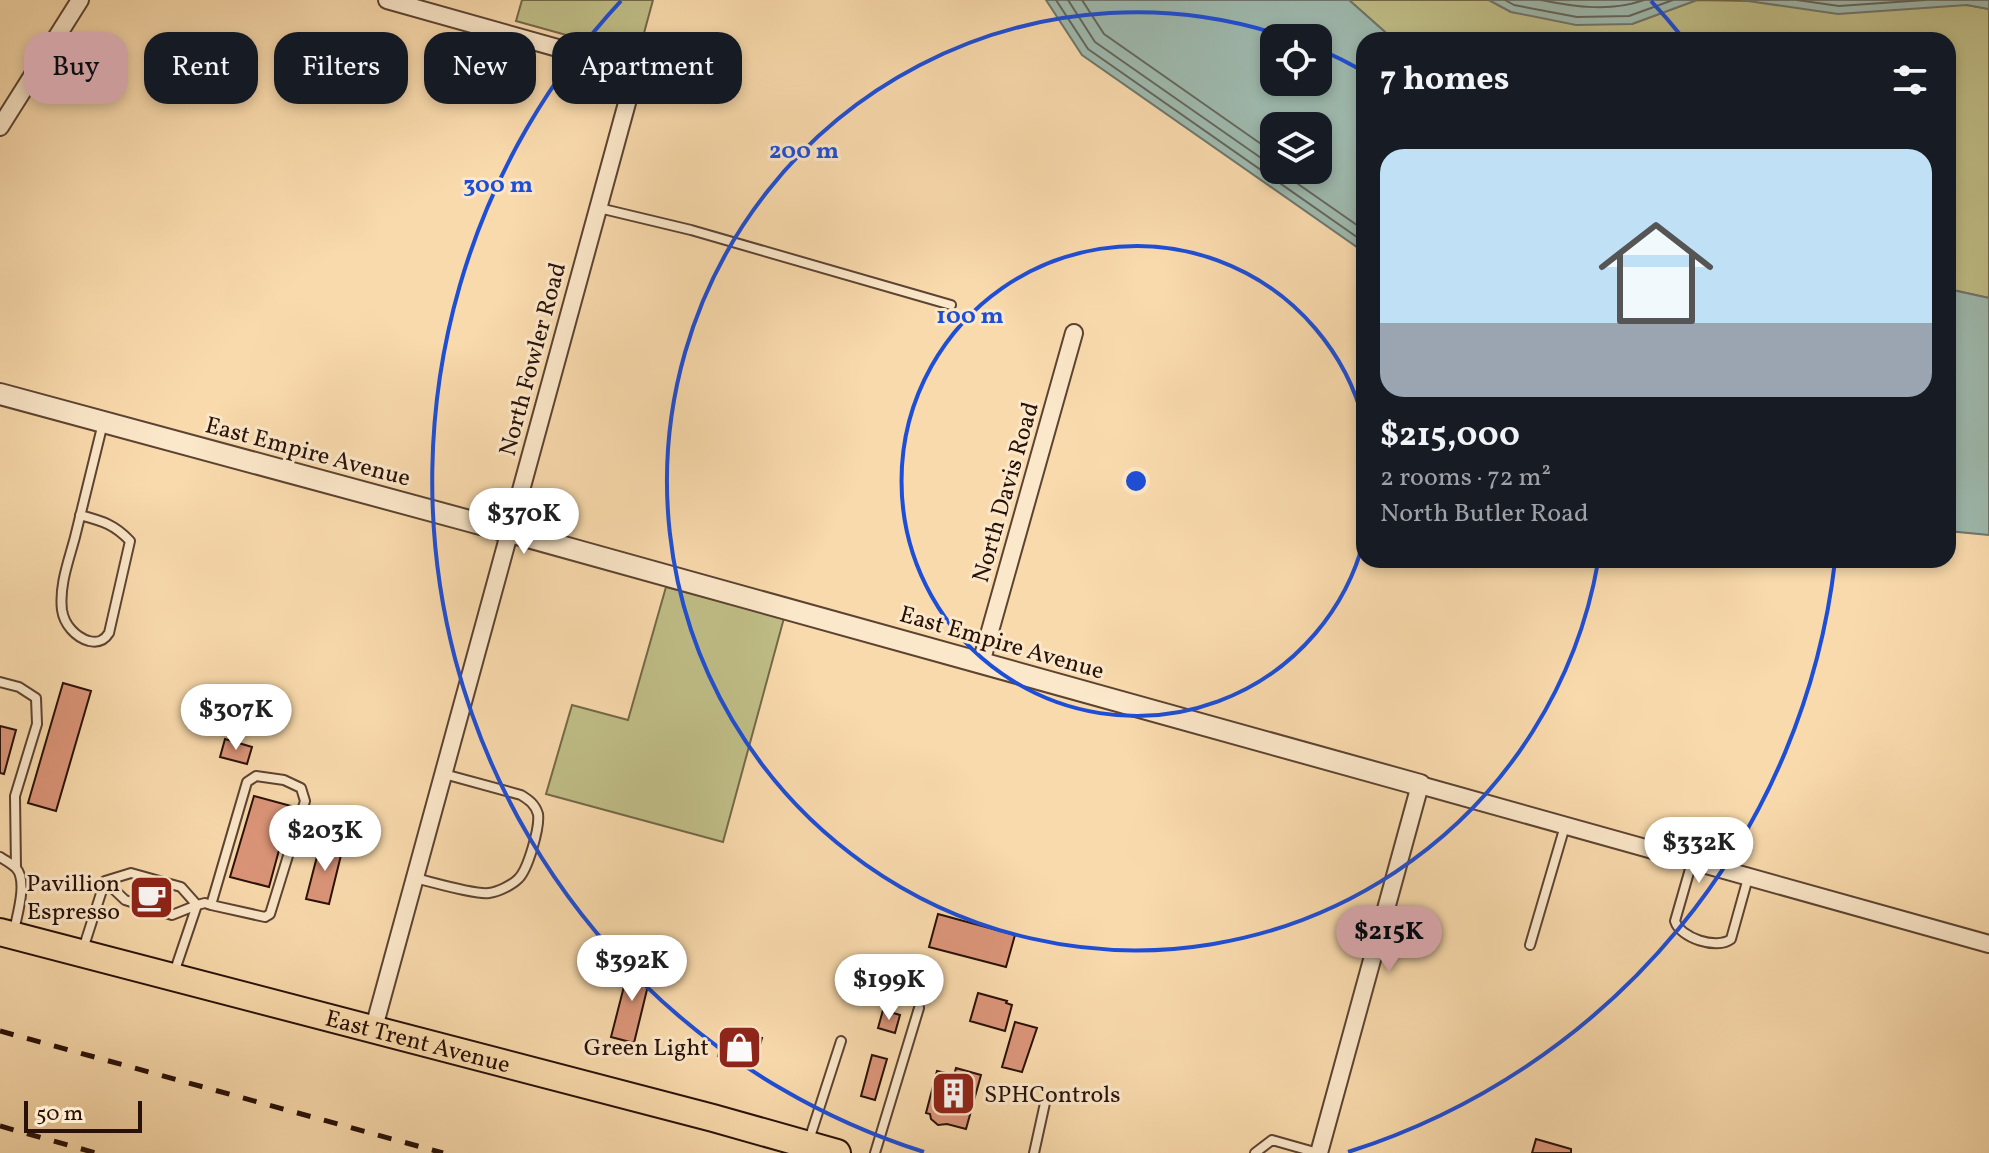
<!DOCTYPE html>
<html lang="en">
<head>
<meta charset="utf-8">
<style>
	body { margin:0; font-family:Vollkorn,serif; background:#242831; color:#f1f3f6; height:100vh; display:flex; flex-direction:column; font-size:30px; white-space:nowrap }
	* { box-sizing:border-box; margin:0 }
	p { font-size:26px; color:#9ea1a6 }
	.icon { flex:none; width:44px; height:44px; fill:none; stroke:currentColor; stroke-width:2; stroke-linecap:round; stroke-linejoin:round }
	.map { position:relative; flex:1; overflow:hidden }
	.drawer { position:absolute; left:1356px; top:32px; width:600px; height:536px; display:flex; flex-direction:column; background:#171b24; border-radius:24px; box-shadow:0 4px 12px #0003 }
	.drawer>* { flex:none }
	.banner { position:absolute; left:24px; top:32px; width:760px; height:72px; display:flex; gap:16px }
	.tools { position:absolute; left:1260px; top:24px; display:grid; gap:16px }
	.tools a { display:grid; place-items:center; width:72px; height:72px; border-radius:16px; background:#171b24; box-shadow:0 4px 12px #0003; font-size:40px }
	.scale { position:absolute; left:24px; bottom:20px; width:118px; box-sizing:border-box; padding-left:8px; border:4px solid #281109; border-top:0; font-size:22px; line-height:28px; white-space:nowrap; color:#281109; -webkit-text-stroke:6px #fbe7c9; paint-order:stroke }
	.price { position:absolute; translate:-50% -68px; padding:0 18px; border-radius:28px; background:#fff; color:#222; font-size:26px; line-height:52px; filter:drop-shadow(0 2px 4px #0008) }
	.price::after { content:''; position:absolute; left:50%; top:48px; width:24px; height:18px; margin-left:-12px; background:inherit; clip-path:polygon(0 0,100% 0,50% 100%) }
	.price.selected { background:#c59692; color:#111 }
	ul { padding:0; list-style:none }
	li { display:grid; align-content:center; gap:16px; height:424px; padding:0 24px }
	li span { display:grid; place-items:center; height:248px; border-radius:24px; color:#555 }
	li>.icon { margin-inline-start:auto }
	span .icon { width:144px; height:144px; fill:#fffc; stroke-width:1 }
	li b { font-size:34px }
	h2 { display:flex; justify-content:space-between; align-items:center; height:96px; padding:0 24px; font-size:34px }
	.pill { padding:0 28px; border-radius:24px; background:#171b24; box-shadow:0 4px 12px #0003; font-size:28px; line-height:72px }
	.pill.selected { background:#c59692; color:#111 }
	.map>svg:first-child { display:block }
	.green { fill:#c0be87; stroke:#746848; stroke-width:2 }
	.water { fill:#9ebaaf; stroke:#6f766d; stroke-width:2; fill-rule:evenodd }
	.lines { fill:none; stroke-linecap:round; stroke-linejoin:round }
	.shore { stroke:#63665c; stroke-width:2 }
	.building { fill:#dc9579; stroke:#281109; stroke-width:2 }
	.service-casing { stroke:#5c4332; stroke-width:12 }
	.minor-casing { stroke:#5c4332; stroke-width:20 }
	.tertiary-casing { stroke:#5c4332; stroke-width:24 }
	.primary-casing { stroke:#281109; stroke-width:30 }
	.service { stroke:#fbe7c9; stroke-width:8 }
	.minor { stroke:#fbe7c9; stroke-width:16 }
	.tertiary { stroke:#fbe7c9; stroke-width:20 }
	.primary { stroke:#f9daac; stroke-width:26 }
	.rail { stroke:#281109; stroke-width:5; stroke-dasharray:14 14; stroke-linecap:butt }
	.ring { fill:none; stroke:#1d4ed8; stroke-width:4 }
	.labels { text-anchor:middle; stroke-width:6; stroke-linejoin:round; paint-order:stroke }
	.street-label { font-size:24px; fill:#281109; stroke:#fbe7c9 }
	.poi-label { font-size:24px; fill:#281109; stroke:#fbe7c9; text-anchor:end }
	.centre { fill:#1d4ed8; stroke:#fbe7c9; stroke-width:4 }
	.ring-label { font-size:24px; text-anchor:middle; font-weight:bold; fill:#1d4ed8; stroke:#fbe7c9; stroke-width:6; stroke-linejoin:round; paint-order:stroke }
</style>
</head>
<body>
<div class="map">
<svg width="1989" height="1153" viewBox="0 0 1989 1153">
	<rect width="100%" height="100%" fill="#f9daac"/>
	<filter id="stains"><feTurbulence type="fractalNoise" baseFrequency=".0025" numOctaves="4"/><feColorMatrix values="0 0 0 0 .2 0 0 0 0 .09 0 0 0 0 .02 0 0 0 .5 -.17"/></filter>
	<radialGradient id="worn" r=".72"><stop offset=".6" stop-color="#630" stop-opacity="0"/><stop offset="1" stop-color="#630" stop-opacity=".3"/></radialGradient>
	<path class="green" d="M522,0H653L638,55L516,21Z
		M1349,0H1489L1511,12L1632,24L1697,0L1967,5L1989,9V298L1948,289V40H1394Z
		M666,587L784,618L723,842L546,794L572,705L628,720Z"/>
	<path class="water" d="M1046,0H1349L1394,40H1364V252L1082,55ZM1318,38V82H1274V38ZM1318,126V170H1274V126Z
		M1489,0H1697L1632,24L1576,25L1511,12Z
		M1741,0H1989V9L1967,5L1838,14Z
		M1948,289L1989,298V535L1948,531Z"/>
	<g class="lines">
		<path class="shore" d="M1056,0L1088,49L1364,242
			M1068,0L1095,42L1274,167
			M1082,0L1104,34L1274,153
			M1505,0L1514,5L1577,17L1629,16L1673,0
			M1541,0C1575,7 1611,12 1644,0
			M1797,0L1839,6L1925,0
			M1278,170L1364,230"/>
	</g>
	<path class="building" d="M63,683L91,691L56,811L28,803Z
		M0,726L16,730L4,774L0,773Z
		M225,739L252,747L247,764L220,757Z
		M254,796L291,806L269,887L230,877Z
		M321,841L343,847L329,904L306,899Z
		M938,914L1015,935L1006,967L929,947Z
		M630,963L652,969L634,1043L611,1037Z
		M978,993L1007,1001L1006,1003L1012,1005L1005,1031L970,1021Z
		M883,1010L900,1015L895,1033L878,1028Z
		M1015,1022L1037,1028L1022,1072L1002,1067Z
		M726,1028L762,1038L754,1066L718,1056Z
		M872,1055L887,1059L875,1100L861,1096Z
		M956,1068L981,1075L966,1129L947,1124L938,1125L931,1119L930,1114L926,1113L937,1071L954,1075Z
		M1536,1139L1571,1149V1153H1532Z"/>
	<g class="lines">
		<defs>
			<path id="service" d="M599,208L691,230L951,305
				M80,515C102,521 114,524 130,541L109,633C104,641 98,643 89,641C75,637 64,624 62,610C59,585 69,560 75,537C84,499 94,461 103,423
				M0,682L19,687L36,698L37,724L15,796L16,868
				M0,857C5,860 12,864 16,868C28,881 17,915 14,931
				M1692,862L1675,921C1680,938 1717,950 1731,939L1748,878
				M131,873L181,887L197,905L172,915L125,900L105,881Z
				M415,878C432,882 475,895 489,893C498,892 512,885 518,879C528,870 540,827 538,814C535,804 529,800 521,795L444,774
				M1530,945L1565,826
				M83,949L105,881
				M174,973L197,905L205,903L211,905L265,917L270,914L305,801L301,788L284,780L256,776L247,782L211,905
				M809,1140L841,1041
				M875,1153L919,1008
				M1034,1153L1045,1103
				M1255,1153L1272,1140L1318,1153"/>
			<path id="minor" d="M0,127L80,0
				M981,663L1074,333
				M373,1031L636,70L387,0
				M1319,1153L1420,785L1989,944"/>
			<path id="tertiary" d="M0,394L510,532L1420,785"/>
			<g id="primary">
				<path id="s1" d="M0,932L713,1118L837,1153"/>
			</g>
		</defs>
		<use href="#service" class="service-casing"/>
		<use href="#minor" class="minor-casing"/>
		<use href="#tertiary" class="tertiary-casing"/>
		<use href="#primary" class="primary-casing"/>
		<use href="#service" class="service"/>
		<use href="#minor" class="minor"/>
		<use href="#tertiary" class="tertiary"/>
		<use href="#primary" class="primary"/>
		<path class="rail" d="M0,1031L443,1153
			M0,1126L96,1153"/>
	</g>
	<g class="ring">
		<path d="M1364 540A235 235 0 1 1 1364 422"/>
		<path d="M1598 562A469 469 0 1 1 1289 38M1319 49A469 469 0 0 1 1363 71"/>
		<path d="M1835 561A704 704 0 0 1 1348 1152M924 1152A704 704 0 0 1 621 1M1651 1A704 704 0 0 1 1683 38"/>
	</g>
	<defs>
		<symbol id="cafe-square" viewBox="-11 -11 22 22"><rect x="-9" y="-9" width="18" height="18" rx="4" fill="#8f2418" stroke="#fbe7c9"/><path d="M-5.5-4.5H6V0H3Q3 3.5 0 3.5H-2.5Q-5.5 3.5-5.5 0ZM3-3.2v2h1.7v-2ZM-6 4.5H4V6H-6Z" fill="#fff"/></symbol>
		<symbol id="shop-square" viewBox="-11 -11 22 22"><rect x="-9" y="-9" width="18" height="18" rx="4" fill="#8f2418" stroke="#fbe7c9"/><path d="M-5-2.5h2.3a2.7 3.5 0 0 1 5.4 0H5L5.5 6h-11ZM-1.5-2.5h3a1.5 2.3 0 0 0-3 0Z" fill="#fff"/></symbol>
		<symbol id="building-square" viewBox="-11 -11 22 22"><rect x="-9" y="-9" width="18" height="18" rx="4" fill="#8f2418" stroke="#fbe7c9"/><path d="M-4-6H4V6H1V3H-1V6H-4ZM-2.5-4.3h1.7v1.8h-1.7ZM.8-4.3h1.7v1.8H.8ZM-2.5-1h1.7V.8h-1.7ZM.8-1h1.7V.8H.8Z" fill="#fff"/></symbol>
	</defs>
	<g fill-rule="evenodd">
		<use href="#cafe-square" x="126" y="872" width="51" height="51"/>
		<use href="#shop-square" x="714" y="1022" width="51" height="51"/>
		<use href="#building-square" x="928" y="1068" width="51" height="51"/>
	</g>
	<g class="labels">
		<g class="street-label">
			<text transform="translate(532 359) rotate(-75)" y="8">North Fowler Road</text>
			<text transform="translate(308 451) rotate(15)" y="8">East Empire Avenue</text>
			<text transform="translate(1005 492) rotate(-74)" y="8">North Davis Road</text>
			<text transform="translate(1002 642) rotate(16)" y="8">East Empire Avenue</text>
			<text dy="8" stroke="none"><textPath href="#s1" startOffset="432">East Trent Avenue</textPath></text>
		</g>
		<g class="poi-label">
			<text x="120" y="891">Pavillion<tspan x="120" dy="28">Espresso</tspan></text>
			<text x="709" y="1055">Green Light</text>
			<text x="984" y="1102" text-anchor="start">SPHControls</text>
		</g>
	</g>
	<circle cx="1136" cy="481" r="12" class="centre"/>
	<g class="ring-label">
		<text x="804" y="158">200 m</text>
		<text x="498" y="192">300 m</text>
		<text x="970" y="323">100 m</text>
	</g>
	<rect width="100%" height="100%" filter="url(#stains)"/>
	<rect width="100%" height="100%" fill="url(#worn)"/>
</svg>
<div class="tools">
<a><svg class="icon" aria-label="locate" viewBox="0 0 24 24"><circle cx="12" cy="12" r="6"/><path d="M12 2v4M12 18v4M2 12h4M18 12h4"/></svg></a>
<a><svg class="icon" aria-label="layers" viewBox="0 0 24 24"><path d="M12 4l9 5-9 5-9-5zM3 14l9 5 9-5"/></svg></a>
</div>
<div class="scale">50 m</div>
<b class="price" style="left:524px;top:556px">$370K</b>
<b class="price" style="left:236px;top:752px">$307K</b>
<b class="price" style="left:325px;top:873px">$203K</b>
<b class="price" style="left:1699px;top:885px">$332K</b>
<b class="price selected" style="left:1389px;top:974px">$215K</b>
<b class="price" style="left:632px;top:1003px">$392K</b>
<b class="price" style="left:889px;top:1022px">$199K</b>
<div class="banner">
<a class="pill selected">Buy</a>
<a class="pill">Rent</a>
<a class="pill">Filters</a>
<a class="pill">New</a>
<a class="pill">Apartment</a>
</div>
<section class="drawer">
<h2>7 homes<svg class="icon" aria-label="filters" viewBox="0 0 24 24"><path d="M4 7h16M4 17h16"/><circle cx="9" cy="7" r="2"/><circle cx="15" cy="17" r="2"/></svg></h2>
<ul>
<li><span style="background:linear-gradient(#bfe0f5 70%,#9aa5b1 0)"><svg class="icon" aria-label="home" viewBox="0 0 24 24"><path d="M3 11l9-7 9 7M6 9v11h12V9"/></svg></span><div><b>$215,000</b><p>2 rooms · 72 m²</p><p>North Butler Road</p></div></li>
</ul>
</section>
</div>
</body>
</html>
